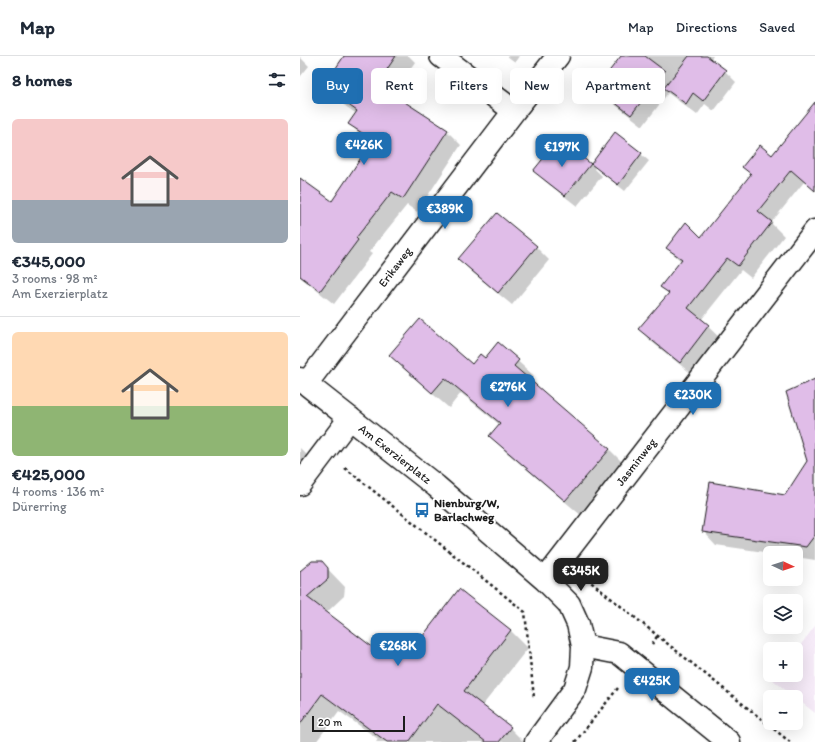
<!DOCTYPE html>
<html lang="en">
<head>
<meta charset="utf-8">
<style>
	body { margin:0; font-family:Itim,sans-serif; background:#f6f6f7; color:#1f2937; height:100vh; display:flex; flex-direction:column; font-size:15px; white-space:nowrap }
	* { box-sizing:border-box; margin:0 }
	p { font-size:13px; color:#747a83 }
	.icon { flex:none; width:22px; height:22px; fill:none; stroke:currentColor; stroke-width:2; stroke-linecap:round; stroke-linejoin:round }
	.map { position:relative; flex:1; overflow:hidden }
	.panel { display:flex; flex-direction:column; background:#fff; width:300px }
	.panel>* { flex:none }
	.top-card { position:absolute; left:12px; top:12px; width:380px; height:36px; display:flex; gap:8px }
	.needle { width:26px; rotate:93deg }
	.fabs { position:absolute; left:463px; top:490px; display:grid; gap:8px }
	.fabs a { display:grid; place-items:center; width:40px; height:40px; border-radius:6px; background:#fff; box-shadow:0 4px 16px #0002; font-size:20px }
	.scale { position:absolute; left:12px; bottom:10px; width:93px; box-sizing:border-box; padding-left:4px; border:2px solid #1c1c1c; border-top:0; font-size:11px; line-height:14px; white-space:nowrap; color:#1c1c1c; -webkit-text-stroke:3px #fff; paint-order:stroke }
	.price { position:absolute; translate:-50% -34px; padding:0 9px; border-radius:8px; background:#1f6fb2; color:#fff; font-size:13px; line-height:26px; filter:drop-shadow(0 1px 2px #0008) }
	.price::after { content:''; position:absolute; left:50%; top:24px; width:12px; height:9px; margin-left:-6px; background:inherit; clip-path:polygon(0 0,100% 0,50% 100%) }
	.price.active { background:#222; color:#fff }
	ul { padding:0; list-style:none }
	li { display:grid; align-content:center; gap:8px; height:212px; padding:0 12px }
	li+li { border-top:1px solid #e0e1e3 }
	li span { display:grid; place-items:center; height:124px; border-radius:6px; color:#555 }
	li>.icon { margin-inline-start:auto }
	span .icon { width:72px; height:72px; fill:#fffc; stroke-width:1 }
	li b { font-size:17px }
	h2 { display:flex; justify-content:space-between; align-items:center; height:48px; padding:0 12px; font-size:17px }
	.chip { padding:0 14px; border-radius:6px; background:#fff; box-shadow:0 4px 16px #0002; font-size:14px; line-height:36px }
	.chip.active { background:#1f6fb2; color:#fff }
	header { display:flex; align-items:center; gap:24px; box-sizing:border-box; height:56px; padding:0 20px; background:#fff; border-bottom:1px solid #e0e1e3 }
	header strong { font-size:19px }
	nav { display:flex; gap:22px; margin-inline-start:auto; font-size:14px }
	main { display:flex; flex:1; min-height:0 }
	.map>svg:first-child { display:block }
	.built { fill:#f6ebf8 }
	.shadow { fill:#0003 }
	.building { fill:#e0bde8; stroke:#1c1c1c }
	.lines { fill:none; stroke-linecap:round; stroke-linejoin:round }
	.minor-casing { stroke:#1c1c1c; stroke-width:25 }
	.path { stroke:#1c1c1c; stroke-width:2.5; stroke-dasharray:3 3; stroke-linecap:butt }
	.minor { stroke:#fff; stroke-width:22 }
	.labels { text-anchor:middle; stroke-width:4; stroke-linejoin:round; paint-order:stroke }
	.street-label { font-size:12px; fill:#1c1c1c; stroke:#fff }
	.poi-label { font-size:12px; font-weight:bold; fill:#1c1c1c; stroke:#fff; text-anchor:start }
</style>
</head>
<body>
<header>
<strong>Map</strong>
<nav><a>Map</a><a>Directions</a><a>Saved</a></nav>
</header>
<main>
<section class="panel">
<h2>8 homes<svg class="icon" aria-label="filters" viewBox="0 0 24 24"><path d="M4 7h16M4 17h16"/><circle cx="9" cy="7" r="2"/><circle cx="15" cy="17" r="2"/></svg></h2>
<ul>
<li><span style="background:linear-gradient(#f6c9c9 65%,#9aa5b1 0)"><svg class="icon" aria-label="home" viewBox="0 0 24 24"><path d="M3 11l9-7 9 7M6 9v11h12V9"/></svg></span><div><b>€345,000</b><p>3 rooms · 98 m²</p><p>Am Exerzierplatz</p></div></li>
<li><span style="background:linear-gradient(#ffd9b3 60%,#8fb573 0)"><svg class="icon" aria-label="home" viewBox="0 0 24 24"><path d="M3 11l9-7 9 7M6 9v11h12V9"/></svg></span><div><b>€425,000</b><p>4 rooms · 136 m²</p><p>Dürerring</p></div></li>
</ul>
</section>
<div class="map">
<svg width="515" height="686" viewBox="0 0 515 686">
	<rect width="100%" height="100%" fill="#fff"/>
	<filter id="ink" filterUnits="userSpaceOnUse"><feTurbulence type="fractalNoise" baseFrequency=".025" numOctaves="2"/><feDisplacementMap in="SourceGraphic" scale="8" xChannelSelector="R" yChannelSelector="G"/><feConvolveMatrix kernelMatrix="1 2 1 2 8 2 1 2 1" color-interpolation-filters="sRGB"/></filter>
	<g filter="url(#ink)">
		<path class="built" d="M515,570V657L473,624L477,619H496V595Z"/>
		<path class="shadow" d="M46,0H109L115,6L92,39L147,75L161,89L117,156L107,149L69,196L72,198L34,248L0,221V123L33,147L72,87L64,82L50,68L57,58L38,45L24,31Z
			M207,0H219L215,6Z
			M322,0H413L410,4L425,15L436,26L414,55L405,48L397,59L368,37L343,70L309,44L298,32Z
			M0,1L9,10L0,21Z
			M515,66V135L504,126L471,167L484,180L451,222L441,214L401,264L421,283L393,319L352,286L339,273L370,239L362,231L382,206L367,192L401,183L472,100Z
			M316,77L349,105L325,135L295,111L294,112L302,120L277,150L246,126L235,115L259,84L291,109Z
			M236,191L249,204L212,249L173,217L159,203Z
			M199,288L234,320L230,325L309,393L325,409L282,460L206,396L191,380L200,369L161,337L149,352L106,315L90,299L172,309L185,303Z
			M515,324V504L496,501V497H471L416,489L403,475L485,440L508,405Z
			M0,392L9,401L0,412Z
			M21,506L45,531L44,540L26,557L79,597L112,596L160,535L211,575L228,592L182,650L210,672L224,686H76L78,683L39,655L16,686H0V516Z"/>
		<path class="building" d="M44,0H96L77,28L148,74L103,143L92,136L56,182L58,184L20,235L0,220V122L32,145L73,84L48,68L57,55L23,31Z
			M321,0H345L365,15L331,59L296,32Z
			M389,0H407L426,14L403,45L393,37L386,48L364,32Z
			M515,46V135L491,114L458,155L472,166L438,210L427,202L388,252L409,269L380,307L338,273L369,237L360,231L382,203L366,192L386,166L401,181L451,118L442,111L460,89L472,99Z
			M315,76L342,97L318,129L291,108Z
			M259,83L291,108L265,140L233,115Z
			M197,157L237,190L198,237L158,203Z
			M120,263L172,308L180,298L185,302L198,286L219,304L214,310L310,393L265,445L189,380L200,367L145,322L132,337L89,299Z
			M515,323V479L506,491L402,476L410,426L485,439L507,405L486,336Z
			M12,505H22L28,512V523L7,541L79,596L92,579L112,594L159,533L211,574L164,635L211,671L199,686H186L137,648L109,686H87L22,638L0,668V515Z"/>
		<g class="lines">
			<defs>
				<path id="minor" d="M141,0L214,55
					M0,323L136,430L245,524L269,548L278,568L283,590L282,611L275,633L236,686
					M6,328L214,55L258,0
					M0,428L50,362
					M245,524L515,175
					M283,590L319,597L429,686"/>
			</defs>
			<use href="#minor" class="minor-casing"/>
			<path class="path" d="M45,412L225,556L234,642
				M282,519L490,686
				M352,588L358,579
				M275,686L318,632"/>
			<use href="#minor" class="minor"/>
		</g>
	</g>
	<defs>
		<symbol id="bus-bare" viewBox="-9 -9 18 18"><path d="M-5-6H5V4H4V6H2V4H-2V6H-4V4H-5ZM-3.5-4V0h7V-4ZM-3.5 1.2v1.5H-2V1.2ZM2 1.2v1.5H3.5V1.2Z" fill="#1f6fb2" stroke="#fff" stroke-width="2.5" paint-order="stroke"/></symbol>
	</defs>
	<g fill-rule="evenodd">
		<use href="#bus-bare" x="111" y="443" width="22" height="22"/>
	</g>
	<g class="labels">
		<g class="street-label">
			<text transform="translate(95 211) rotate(-53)" y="4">Erikaweg</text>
			<text transform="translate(95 398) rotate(38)" y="4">Am Exerzierplatz</text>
			<text transform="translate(336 406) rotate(-52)" y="4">Jasminweg</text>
		</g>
		<g class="poi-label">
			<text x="134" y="451">Nienburg/W,<tspan x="134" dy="14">Barlachweg</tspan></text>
		</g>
	</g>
</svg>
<div class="fabs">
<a><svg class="needle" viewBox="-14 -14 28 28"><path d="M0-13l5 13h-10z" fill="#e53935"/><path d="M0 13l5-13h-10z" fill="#747a83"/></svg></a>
<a><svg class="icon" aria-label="layers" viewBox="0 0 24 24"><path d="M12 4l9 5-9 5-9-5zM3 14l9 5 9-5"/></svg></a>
<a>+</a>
<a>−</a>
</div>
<div class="scale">20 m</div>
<b class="price" style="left:64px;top:110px">€426K</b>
<b class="price" style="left:262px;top:112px">€197K</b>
<b class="price" style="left:145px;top:174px">€389K</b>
<b class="price" style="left:208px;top:352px">€276K</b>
<b class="price" style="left:393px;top:360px">€230K</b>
<b class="price active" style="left:281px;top:536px">€345K</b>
<b class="price" style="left:98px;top:611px">€268K</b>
<b class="price" style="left:352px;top:646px">€425K</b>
<div class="top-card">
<a class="chip active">Buy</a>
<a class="chip">Rent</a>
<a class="chip">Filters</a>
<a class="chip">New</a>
<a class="chip">Apartment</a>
</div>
</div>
</main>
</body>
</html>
